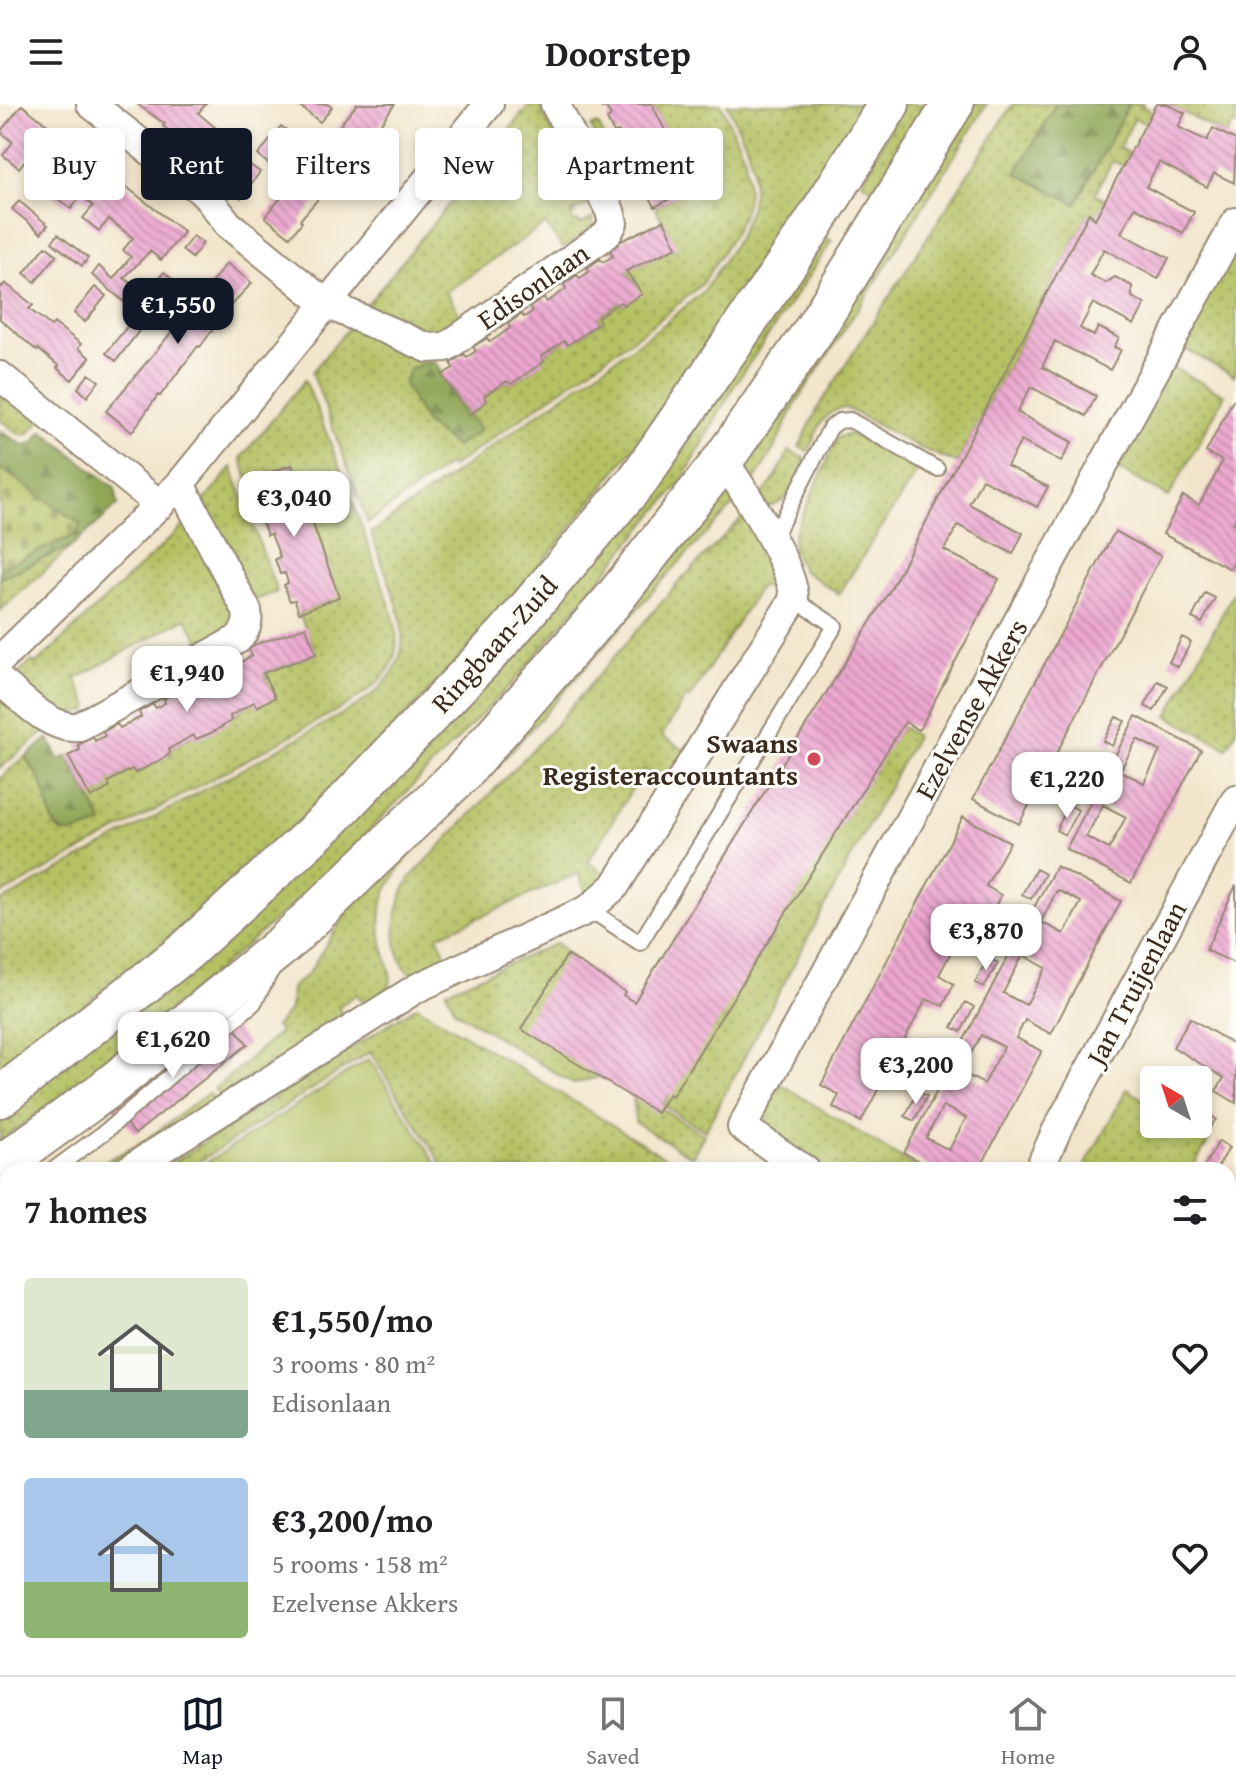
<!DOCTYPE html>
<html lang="en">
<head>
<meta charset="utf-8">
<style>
	body { margin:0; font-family:"Gentium Book Plus",serif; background:#f2f2f2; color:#202124; height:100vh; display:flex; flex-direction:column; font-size:30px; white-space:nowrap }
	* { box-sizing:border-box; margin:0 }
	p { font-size:26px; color:#757577 }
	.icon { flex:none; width:44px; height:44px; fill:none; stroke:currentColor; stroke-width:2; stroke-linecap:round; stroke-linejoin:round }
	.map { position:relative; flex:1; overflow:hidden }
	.side { position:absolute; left:0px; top:1058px; width:1236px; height:514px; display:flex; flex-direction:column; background:#fff; border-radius:24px 24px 0 0; box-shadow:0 4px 12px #0003 }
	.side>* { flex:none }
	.guide { position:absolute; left:24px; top:24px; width:800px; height:72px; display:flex; gap:16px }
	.needle { width:52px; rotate:321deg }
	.fabs { position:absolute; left:1140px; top:962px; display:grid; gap:16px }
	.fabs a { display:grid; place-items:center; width:72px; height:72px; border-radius:8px; background:#fff; box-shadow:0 4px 12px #0003; font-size:40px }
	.price { position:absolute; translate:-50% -68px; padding:0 18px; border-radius:16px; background:#fff; color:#222; font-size:26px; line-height:52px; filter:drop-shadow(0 2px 4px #0008) }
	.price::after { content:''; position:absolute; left:50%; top:48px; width:24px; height:18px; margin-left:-12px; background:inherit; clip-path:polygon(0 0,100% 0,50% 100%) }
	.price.on { background:#111827; color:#fff }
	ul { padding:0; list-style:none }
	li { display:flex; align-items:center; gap:24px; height:200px; padding:0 24px }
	li span { display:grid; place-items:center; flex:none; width:224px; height:160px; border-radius:8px; color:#555 }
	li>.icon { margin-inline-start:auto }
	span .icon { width:96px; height:96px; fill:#fffc; stroke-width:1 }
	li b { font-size:34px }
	h2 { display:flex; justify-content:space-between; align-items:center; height:96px; padding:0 24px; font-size:34px }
	.pill { padding:0 28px; border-radius:8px; background:#fff; box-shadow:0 4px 12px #0003; font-size:28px; line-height:72px }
	.pill.on { background:#111827; color:#fff }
	header { display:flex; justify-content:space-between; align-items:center; height:104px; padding:0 24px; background:#fff; font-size:36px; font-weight:800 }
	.dock { display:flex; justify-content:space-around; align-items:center; height:112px; border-top:2px solid #e0e0e0; background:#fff; font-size:22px; color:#757577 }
	.dock a { display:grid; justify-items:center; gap:4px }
	.dock .on { color:#111827 }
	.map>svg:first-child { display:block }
	.built { fill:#e3d3f2 }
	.grass { fill:url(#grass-dots); stroke:#787640; stroke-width:2 }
	.forest { fill:url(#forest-firs); stroke:#66683c; stroke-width:2 }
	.cemetery { fill:url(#cemetery-stones); stroke:#787640; stroke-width:2 }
	.park { fill:#b5c163; stroke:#787640; stroke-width:2 }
	.building { fill:url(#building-back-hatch); fill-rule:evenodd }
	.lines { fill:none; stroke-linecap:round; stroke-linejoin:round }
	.lane-casing { stroke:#968874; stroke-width:18 }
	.street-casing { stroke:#968874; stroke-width:32 }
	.secondary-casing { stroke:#968874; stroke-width:44 }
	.lane { stroke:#fff; stroke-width:14 }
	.street { stroke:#fff; stroke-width:28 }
	.secondary { stroke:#fff; stroke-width:40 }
	.poi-dot { fill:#d1495b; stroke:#fdfcf7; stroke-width:3 }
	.labels { text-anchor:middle; stroke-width:6; stroke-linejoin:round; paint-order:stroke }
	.street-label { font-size:28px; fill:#3b2a1e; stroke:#fdfcf7 }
	.poi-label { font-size:28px; font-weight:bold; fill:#3b2a1e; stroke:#fdfcf7; text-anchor:end }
</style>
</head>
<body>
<header><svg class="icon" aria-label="menu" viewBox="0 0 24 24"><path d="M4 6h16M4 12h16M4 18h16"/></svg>Doorstep<svg class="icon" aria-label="person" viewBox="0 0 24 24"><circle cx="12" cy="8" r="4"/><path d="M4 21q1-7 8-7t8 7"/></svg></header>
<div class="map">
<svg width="1236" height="1571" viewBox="0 0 1236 1571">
	<defs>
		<pattern id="grass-dots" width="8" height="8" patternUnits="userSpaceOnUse" patternTransform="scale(2)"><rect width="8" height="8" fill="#b5c163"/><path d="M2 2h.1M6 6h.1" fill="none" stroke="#949d51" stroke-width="1.8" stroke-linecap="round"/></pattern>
		<pattern id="forest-firs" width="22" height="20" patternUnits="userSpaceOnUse" patternTransform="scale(2)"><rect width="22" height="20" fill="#90a759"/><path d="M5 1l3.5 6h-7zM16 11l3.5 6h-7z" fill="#778849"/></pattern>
		<pattern id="cemetery-stones" width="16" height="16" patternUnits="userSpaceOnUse" patternTransform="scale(2)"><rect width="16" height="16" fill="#b5c163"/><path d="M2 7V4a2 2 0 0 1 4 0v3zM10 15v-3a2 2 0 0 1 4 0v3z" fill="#949d51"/></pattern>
		<pattern id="building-back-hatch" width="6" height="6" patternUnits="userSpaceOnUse" patternTransform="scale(2)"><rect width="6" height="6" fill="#eca7d0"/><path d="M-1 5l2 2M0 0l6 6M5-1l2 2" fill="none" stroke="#c088a8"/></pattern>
	</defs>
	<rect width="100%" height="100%" fill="#fdfcf7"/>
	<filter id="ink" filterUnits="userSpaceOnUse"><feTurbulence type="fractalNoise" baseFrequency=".0125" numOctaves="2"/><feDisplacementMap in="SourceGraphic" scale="16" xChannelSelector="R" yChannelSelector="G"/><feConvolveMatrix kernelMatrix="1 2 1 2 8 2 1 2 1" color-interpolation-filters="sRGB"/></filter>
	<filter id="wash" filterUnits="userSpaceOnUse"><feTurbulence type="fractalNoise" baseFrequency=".006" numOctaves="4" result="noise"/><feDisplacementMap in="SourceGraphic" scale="32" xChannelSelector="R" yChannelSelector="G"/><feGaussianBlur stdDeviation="1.8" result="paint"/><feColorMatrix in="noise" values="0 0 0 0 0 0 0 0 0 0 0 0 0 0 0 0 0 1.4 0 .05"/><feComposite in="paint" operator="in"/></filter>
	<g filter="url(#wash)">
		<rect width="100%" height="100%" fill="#f2e5cb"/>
		<path class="built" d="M0,1303L8,1315L9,1564L0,1570Z"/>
		<path class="grass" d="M530,0H539L582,90H584L589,100L574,107L575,110L571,112L574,118L578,117L580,120L594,114L592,124L563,144L545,120L446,188L459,209L457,219L441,230L429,232L366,202Z
			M652,0H721L745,54L748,89L744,108L733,131L703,179L659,216L451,364L448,361L368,419L312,268L350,222L412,254L435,258L410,264C418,312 415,314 456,342L480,326L469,311L486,298L484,292L507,277L511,280L543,258L541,253L564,237L582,232L600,218L598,213L620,198L624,201L637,192L636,180L626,167L676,143L655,103L693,83Z
			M727,0H865L816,81L804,83L786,111L787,128C700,257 609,382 507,500C357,675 184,829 0,967V798L348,607C436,556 397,506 371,429L663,221L704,187L738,134L750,105L753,90V64L746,40Z
			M903,0H930L908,38L899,34L896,40L904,45L876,87L862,78Z
			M969,0H987L879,173L796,299L775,343L749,385L743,371L746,345Z
			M1013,0H1056L1017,69L1075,100L1129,0H1143L1142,2L1153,8L1146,20L1135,14L1119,44L1130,50L1124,62L1112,57L1095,90L1106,96L1095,115L1089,109L957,359L918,343L846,304C822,305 817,328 809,347L799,343L818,304Z
			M1167,0H1235L1236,22L1233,20L1226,31Z
			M598,20L621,67H603L585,39L596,34L591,23Z
			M824,132L832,137L734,282L682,377L515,576L323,774L204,878L76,982L0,1037V1010L313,751Z
			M1236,141V268L1234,272L1179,242Z
			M1170,262L1225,291L1169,393L1114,363Z
			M305,276C330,337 354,398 375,461C384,487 402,522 395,550C390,574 364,590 345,602L0,791V674L25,653C30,663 39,670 42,680C57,724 47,741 102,719L91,694L108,678L132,665L136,669L170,650L169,645L193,631L197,635C217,625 234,610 254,598L258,603L275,592L263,569L316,550L299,509L332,496L293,362L248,375L241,354Z
			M0,286L40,317L27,331L20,330L0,316Z
			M850,330L912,363L916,369L839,490L802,466L792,445L794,430L838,333Z
			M789,347L806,355C797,375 792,399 768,403L758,396L776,373Z
			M232,363L277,488L252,497L204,397Z
			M725,375L737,398C654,481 581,571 501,658C468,694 409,741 388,784C380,801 378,824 383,843C386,856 394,870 389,884L364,900L357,890L338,903L344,913L220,992L214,985L280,928L275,923L290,905L291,884L308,870L365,779Z
			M747,409L775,466L782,493L761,481L690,594L686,593L662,632L686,647L666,678L644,665L588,758L609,772L587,791L578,769L438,832L446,852L416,869L408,868C388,841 394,800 411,773L551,626L679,478Z
			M192,414L236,503L234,523L201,540L186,514L75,575L89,601L87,607L64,611L13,575L32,557L36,560Z
			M72,442L0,507V474Z
			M1236,484V628L1227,644L1168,612Z
			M0,590L45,628L0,664Z
			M900,622L916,632L705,1027L663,1001Z
			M557,839L580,861L607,971L573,980L459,909L455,906L446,887Z
			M417,902L686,1066H446L370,948L186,1066H161Z
			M779,979L920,1066H817L768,1026L766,1007Z
			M1127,985L1154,1002V1020H1184L1209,1036L1191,1066H1083Z
			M633,987L704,1031L692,1053L635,1018Z
			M208,989L214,996L124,1058L109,1066H87L140,1040Z"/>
		<path class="forest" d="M1056,0H1129L1076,100L1016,69Z
			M435,258L458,297L480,326L456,343L426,320L404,280L410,264Z
			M0,327L25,342L33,339L43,327L115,384L118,401L72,442L0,474V464L77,430L80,420L0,364Z
			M48,634L60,656L68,652L103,719C48,744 56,721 42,680C39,670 30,663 26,653Z"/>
		<path class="cemetery" d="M0,364L80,420L77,430L0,464Z"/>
		<path class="park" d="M369,955L441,1066H195Z
			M8,1186V1315L0,1303V1191Z
			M76,1564H572L577,1571H65Z"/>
		<g id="blocks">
			<path class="building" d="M137,0H206L198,9L247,50L226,75L193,44L192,46L163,22L165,20Z
				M297,0H327L332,3L320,18Z
				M357,0H395L370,34L300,116L302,118L290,133L265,113Z
				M600,0H652L693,83L655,103L649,91L645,93L638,78L642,75L637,66L633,67L626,53L630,50L619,28L614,29L607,15L611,12L606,3L602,4Z
				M1156,0H1167L1185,9L1178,23L1207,37L1213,24L1236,36L1234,79L1214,69L1207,83L1159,58L1146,83L1194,108L1183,129L1135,103L1121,129L1169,154L1158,175L1104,145L1090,171L1106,179L1115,173L1132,182V193L1145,200L1134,221L1093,199L1080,224L1094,232L1098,223L1119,234L1114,243L1121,246L1110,266L1055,237L1042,263L1096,292L1086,312L1031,283L1017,308L1072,338L1061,358L1021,337L1007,362L1048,383L1037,403L982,375L969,400L1023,429L1013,450L958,421L944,446L999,475L919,626L905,618L672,992L669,990L657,1009L521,925L567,851L625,888L623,891L634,898L889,488L1089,109L1095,115Z
				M22,1L184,128L161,156L150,147L124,174L139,185L127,200L92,171L99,162L113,175L131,153L123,146L133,134L109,115L99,127L83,114L93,102L81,92L71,105L50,89L43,83L53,70L29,51L19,64L3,51L13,38L0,28Z
				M281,22L292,30L269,60L258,51Z
				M250,61L260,68L241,94L231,86Z
				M19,97L48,121L41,129L12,105Z
				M664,116L677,143L626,167L642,190L624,201L620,198L598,213L600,218L581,232L568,241L564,237L541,253L544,258L530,267L511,280L507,277L484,292L486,298L469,311L442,271L453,264L451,259L464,250L467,253L476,247L473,243L487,234L490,238L499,232L510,224L508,220L521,210L524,213L532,208L530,203L544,194L547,198L566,185L564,180L577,171L580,174L589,168L587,164L600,155L603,158L613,152L609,143Z
				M58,130L88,154L82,162L52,138Z
				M193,132L203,139L192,154L182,146Z
				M46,142L57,151L35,178L24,169Z
				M227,159L252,179L230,202L200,243L198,242L160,292L158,291L132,328L106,307L176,223L166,215L177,201L187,209Z
				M164,168L173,176L151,204L141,196Z
				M5,179L33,201L29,205L51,222L54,219L81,240L78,244L90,254L72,276L57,264L59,262L38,245L37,247L0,215V181L2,183Z
				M95,183L106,192L85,218L74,209Z
				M130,219L139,227L116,257L106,249Z
				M89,270L99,277L87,293L78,284Z
				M1233,296L1236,298V413L1233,419L1236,421V453L1230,465L1163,430L1183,392L1199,401L1215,372L1222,357L1206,348Z
				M292,361L339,493L299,509L295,496L290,497L284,481L288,479L285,469L280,470L275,455L280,453L271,430L267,431L261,415L265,413L262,404H257L252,389L256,386L252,374Z
				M1115,427L1161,452L1019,720L973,695Z
				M1205,489L1215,494L1202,519L1192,514Z
				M306,523L316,550L263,569L275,593L257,603L254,598L230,612L231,617L211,629L196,635L193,631L169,645L170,650L153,660L135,669L132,665L108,678L110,683L91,694L68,652L80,646L78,641L93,633L95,637L105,632L103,628L117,620L120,624L130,619L141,613L139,608L153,600L156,604L165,599L164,595L178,587L181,591L192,585L202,579L200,575L214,567L217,571L226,566L224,561L238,554L241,558L252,552L248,543Z
				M1182,533L1191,538L1178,563L1169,558Z
				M1158,577L1168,582L1154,607L1145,602Z
				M1136,612L1201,646L1131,779L1066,745ZM1137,635L1160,647L1144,679L1120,667ZM1103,701L1126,713L1109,745L1086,733Z
				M1116,613L1125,617L1112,642L1103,637Z
				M1093,657L1102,662L1089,686L1080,682Z
				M1069,701L1078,706L1065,731L1056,726Z
				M963,713L1010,738L986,782L1001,791L989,813L974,806L971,810L939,871L954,880L943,902L926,895L861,1018L833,1003L839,991L821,981Z
				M1056,762L1121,797L1051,930L1025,916L1016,934L1042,947L979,1066H936L904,1049ZM1057,786L1081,798L1064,830L1041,818ZM1023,851L1046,864L1026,901L1003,889ZM981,931L1004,943L984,980L961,968ZM943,1002L966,1014L949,1046L926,1034Z
				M1036,765L1045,770L1031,795L1022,790Z
				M1236,781V860L1206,846Z
				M1012,809L1021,814L1008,839L999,834Z
				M988,854L998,859L984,883L975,879Z
				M965,898L974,903L961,928L952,923Z
				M1190,914L1236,942V999L1216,987L1224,974L1173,943Z
				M231,920L248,940L135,1030L107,997L162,952L171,963Z
				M941,943L950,947L937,972L928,967Z
				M918,987L927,992L914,1017L905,1012Z
				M1203,1008L1216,1015L1209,1025L1198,1018Z
				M1219,1037L1229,1044L1216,1066H1202Z
				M1236,1098V1161L1228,1174V1111Z
				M0,1368L8,1380V1439L0,1426Z
				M628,1564H690L691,1567L685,1571H632Z
				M828,1564H836L845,1571H822Z
				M950,1564H983L986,1571H933Z
				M1129,1564H1172L1175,1571H1132Z"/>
		</g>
	</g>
	<g filter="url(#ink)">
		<use href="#blocks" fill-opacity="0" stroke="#968874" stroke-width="2"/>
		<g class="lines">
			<defs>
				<path id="lane" d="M772,437L830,324L839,317L850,316L937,365
					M589,805L640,839L835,522L794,495
					M53,1066L106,1027L254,899L270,869
					M0,1092L8,1089
					M0,1345L8,1357
					M0,1504L8,1516"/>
				<path id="street" d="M91,0L205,90L228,120L325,199L428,244L446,243L607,130L613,119L610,107L555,0
					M0,272L160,401
					M0,556L180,380L489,0
					M0,577C21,593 49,626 78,623L238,535C246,526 249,519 247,507L180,380
					M128,1066L417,884L589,805L615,782L794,495C794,462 743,385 723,356
					M805,1066L742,1023L1236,118
					M1039,1066L1056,1028L1236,695
					M0,1147L8,1142
					M1228,1251L1236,1238
					M1228,1356L1236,1361
					M1228,1471L1236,1460
					M887,1564L895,1571
					M1212,1564L1215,1571
					M738,1571L744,1564"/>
				<path id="secondary" d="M0,993L186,847L328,717L506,531L638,376L811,124L889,0
					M0,1062L108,984L285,839L462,669L613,496L723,356L814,226L953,0"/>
			</defs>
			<use href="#lane" class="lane-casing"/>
			<use href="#street" class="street-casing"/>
			<use href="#secondary" class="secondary-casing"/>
			<use href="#lane" class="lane"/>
			<use href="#street" class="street"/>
			<use href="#secondary" class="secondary"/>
		</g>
	</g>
	<circle class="poi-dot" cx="814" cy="655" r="8"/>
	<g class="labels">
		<g class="street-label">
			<text transform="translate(533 182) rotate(-35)" y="10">Edisonlaan</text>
			<text transform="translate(494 540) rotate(-48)" y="10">Ringbaan-Zuid</text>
			<text transform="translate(971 605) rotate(-61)" y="10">Ezelvense Akkers</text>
			<text transform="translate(1136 879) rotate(-62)" y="10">Jan Truijenlaan</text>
		</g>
		<g class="poi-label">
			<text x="798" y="649">Swaans<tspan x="798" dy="32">Registeraccountants</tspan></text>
		</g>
	</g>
</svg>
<div class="fabs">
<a><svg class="needle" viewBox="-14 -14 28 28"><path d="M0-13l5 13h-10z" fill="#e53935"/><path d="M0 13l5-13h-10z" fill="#757577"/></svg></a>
</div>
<b class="price on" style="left:178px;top:242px">€1,550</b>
<b class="price" style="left:294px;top:435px">€3,040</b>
<b class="price" style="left:187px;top:610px">€1,940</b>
<b class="price" style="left:1067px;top:716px">€1,220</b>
<b class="price" style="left:986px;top:868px">€3,870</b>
<b class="price" style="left:173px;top:976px">€1,620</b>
<b class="price" style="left:916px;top:1002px">€3,200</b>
<div class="guide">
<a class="pill">Buy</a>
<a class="pill on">Rent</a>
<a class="pill">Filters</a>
<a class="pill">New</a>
<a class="pill">Apartment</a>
</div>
<section class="side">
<h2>7 homes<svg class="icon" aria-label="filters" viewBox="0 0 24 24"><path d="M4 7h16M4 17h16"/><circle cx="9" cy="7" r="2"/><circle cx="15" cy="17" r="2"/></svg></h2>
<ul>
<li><span style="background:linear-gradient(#dfe7d0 70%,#7fa58c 0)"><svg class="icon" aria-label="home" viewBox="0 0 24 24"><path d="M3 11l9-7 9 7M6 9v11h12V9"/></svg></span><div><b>€1,550/mo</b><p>3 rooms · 80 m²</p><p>Edisonlaan</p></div><svg class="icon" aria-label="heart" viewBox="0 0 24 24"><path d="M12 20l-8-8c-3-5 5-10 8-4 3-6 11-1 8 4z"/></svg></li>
<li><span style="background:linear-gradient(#a9c7e8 65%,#8fb573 0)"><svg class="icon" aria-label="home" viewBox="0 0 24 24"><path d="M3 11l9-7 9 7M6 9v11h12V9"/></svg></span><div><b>€3,200/mo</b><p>5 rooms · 158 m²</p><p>Ezelvense Akkers</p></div><svg class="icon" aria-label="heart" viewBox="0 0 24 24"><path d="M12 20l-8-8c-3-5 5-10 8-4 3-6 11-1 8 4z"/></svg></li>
</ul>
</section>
</div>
<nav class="dock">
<a class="on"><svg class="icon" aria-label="map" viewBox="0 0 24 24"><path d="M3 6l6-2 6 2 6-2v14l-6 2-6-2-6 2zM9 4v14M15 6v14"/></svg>Map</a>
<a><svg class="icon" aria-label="saved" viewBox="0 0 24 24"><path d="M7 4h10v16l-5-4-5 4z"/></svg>Saved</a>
<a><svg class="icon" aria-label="home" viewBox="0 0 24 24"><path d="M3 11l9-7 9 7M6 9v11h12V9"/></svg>Home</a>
</nav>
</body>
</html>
